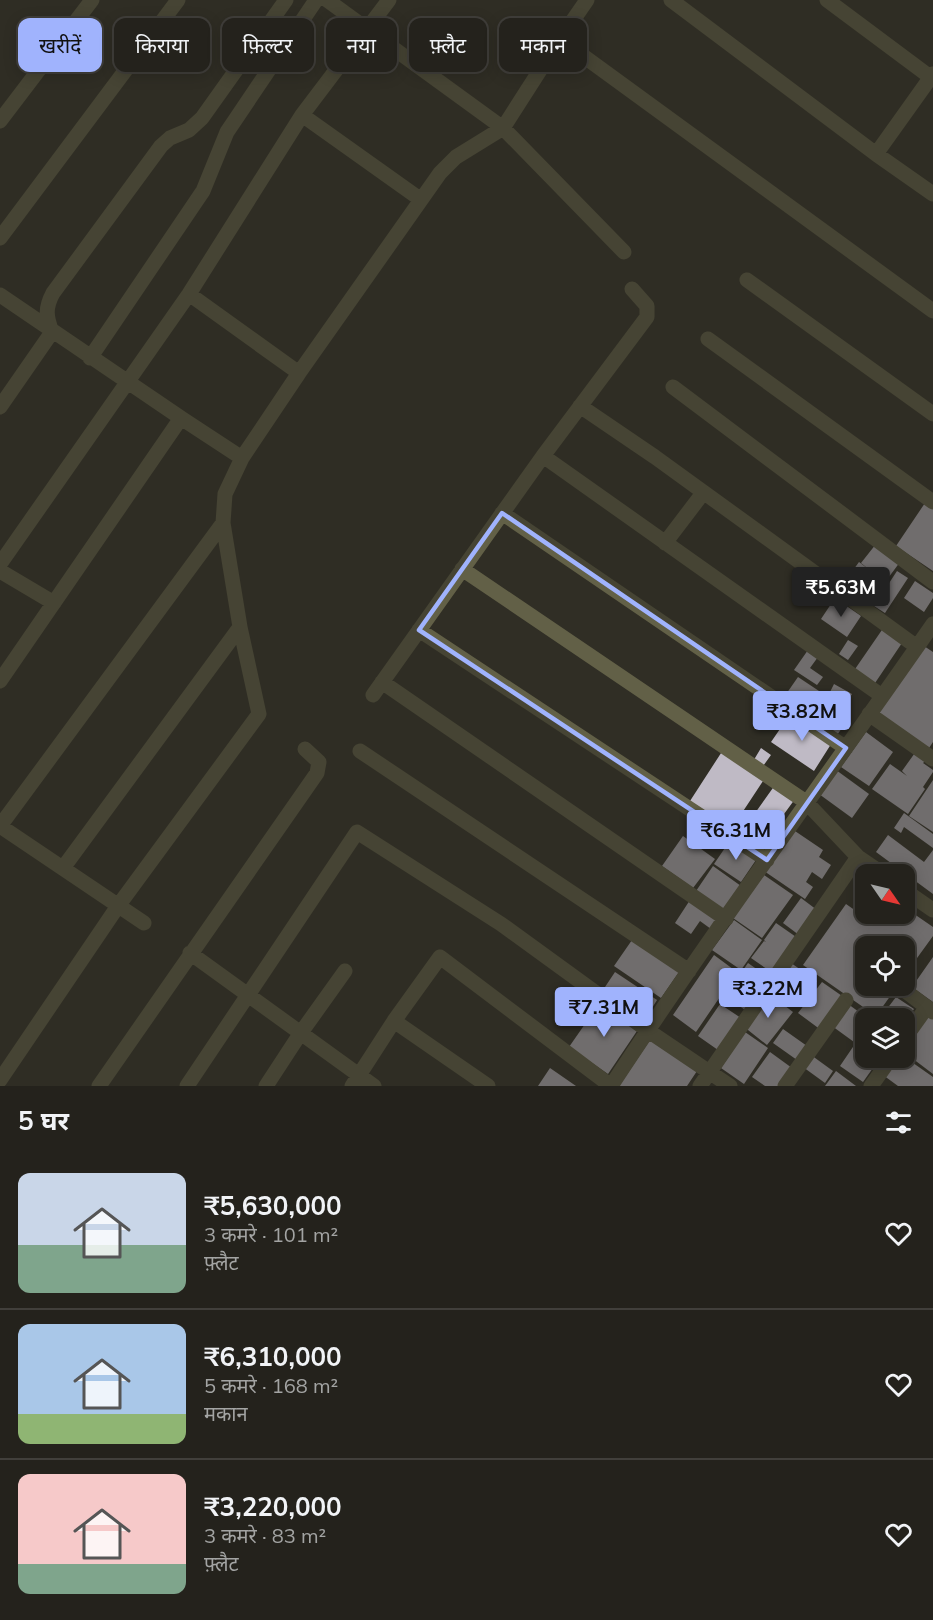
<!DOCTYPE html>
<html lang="hi">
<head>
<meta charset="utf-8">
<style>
	body { margin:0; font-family:Mulish,"Noto Sans Devanagari",sans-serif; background:#2c2a25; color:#f1f3f6; height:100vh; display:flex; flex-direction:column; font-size:22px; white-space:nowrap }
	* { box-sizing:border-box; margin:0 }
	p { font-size:20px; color:#a3a4a3 }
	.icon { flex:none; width:33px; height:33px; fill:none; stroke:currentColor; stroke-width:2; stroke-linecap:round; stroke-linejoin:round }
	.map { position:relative; height:1086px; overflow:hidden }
	.panel { display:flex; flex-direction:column; background:#24221c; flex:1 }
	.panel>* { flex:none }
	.banner { position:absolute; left:18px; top:18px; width:600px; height:54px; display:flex; gap:12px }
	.needle { width:39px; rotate:124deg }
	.fabs { position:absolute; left:855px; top:864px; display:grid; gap:12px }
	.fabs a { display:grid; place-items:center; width:60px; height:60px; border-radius:12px; background:#24221c; box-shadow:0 3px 15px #0003,0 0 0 2px #413f3b; font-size:30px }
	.price { position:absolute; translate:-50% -51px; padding:0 14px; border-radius:6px; background:#a0b3fd; color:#111; font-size:20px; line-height:39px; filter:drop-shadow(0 2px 3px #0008) }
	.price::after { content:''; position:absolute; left:50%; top:36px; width:18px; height:14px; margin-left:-9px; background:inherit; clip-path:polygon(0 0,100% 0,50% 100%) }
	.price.current { background:#222; color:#fff }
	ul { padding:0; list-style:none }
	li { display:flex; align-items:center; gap:18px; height:150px; padding:0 18px }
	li+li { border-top:2px solid #413f3b }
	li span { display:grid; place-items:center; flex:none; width:168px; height:120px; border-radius:12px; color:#555 }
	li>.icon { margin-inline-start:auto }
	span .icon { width:72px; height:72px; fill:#fffc; stroke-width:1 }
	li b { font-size:26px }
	h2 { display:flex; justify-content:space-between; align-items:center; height:72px; padding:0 18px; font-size:26px }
	.pill { padding:0 21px; border-radius:12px; background:#24221c; box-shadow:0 3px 15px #0003,0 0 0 2px #413f3b; font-size:21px; line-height:54px }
	.pill.current { background:#a0b3fd; color:#111 }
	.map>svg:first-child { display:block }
	.building { fill:#bfbac5 }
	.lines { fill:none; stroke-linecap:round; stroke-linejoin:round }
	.street { stroke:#626047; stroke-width:15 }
	.marked { fill:none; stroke:#a0b3fd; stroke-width:4.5; stroke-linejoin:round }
</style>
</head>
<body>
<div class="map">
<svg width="933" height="1086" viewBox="0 0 933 1086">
	<rect width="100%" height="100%" fill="#302e25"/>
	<path class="building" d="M925,503L933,509V571L896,546Z
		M876,544L900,562L866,608L840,588L859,562L872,572L861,563Z
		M897,571L908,578L885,613L874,606Z
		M915,581L933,593V598L924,612L904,598Z
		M835,598L861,616L847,637L821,619Z
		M884,627L904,640L873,686L853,672Z
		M848,640L858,646L848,660L839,654Z
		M924,646L933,652V742L929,748L878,712Z
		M808,650L818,657L810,668L823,677L817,685L794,670Z
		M798,677L825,695L809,718L782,700Z
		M834,684L852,694L846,704L829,694Z
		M825,700L850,717L837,735L813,718Z
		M791,713L833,741L814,771L771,742Z
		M866,732L893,752L869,786L841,767Z
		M761,748L771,755L761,769L752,763Z
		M723,750L765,778L732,828L690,801Z
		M917,750L928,758L923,763L933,770V772L923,787L925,789L908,814L872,789L890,764L907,776L902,771Z
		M836,770L869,794L852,818L819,794Z
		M933,780V832L909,816Z
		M775,785L795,799L757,851L738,837Z
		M904,813L933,834V848L904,827L901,833L894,828Z
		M792,829L823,850L819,857L831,865L822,879L812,872L806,882L813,887L805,899L764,871Z
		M888,835L924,862L933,850V894L876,852Z
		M683,836L715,859L693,888L662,866Z
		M731,839L758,857L741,882L714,864Z
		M713,866L741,886L722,913L694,894Z
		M764,875L793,895L762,938L733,918Z
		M801,898L817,910L799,935L783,923Z
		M690,900L719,919L711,929L700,921L691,934L675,923Z
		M846,904L866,918L869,914H904V907L933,927V936L904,976V946H866V956L860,963L866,967V986H892L896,988L876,1016L803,965Z
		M734,920L762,940L741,970L712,950Z
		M776,923L799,939L774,974L751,958L764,941L766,942L764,940Z
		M632,940L679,972L661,998L614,966Z
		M714,955L737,972L696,1032L673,1015Z
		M933,957V1002L912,987Z
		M748,963L771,979L748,1012L725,996Z
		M791,963L817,981L803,1001L777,983Z
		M615,972L657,1000L644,1021L601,993Z
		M822,982L845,998L821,1030L798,1013Z
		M768,993L793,1012L767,1045L743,1026Z
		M896,997L914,1009L904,1022V1018H880Z
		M601,1001L639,1028L608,1074L569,1047Z
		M720,1004L741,1018L718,1050L698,1036Z
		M848,1004L866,1017V1026L854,1042L832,1026Z
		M928,1013L933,1017V1074L904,1052V1045Z
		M783,1029L807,1046L797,1060L773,1043Z
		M745,1032L768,1048L744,1084L721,1068Z
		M650,1040L697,1071L687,1086H619Z
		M857,1041L866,1047V1058H880L863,1082L840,1066Z
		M770,1052L792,1068L780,1086H765L752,1077Z
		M811,1055L833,1071L825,1083L803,1067Z
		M896,1058H906L933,1077V1086H898L883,1075Z
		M550,1068L576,1086H538Z
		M836,1071L856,1086H825Z"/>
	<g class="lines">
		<path class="street" d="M587,0L560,39L933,311
			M671,0L876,154L933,194
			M827,0L933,79
			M560,39L503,128L624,252
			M302,115L420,199
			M0,121L92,0
			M876,154L933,74
			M0,238L178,0
			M747,280L933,414
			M189,294L299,373
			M0,295L181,418L0,681
			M708,339L933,502
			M90,358L203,191L227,132L316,0
			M673,387L933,582
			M580,406L655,457L917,647
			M0,407L52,332C46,316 45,308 53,293L161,146L170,138L189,130L202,118L286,0
			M181,418L242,458
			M543,456L882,696
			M502,513L846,748
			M665,543L703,493
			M0,564L189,294L302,115L389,0
			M462,569L806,802L858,857L883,874
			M0,571L54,603
			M419,630L767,860
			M382,682L726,919
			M373,695L543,456L647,317V306L632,289
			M869,714L933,759
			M360,751L689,971
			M0,826L223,523
			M0,826L144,923
			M63,868L240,627
			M904,890L933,910
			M190,953L374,1086
			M899,986L933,1012
			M394,1021L488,1086
			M904,1039L927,1007
			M0,1080L118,906L259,714L240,627L223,523L225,494L242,458L299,373L440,173L456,157L503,128L327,0
			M99,1086L317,773L319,762L305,749
			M187,1086L357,832L501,924L647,1030L730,1086
			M266,1086L300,1034L345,971
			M352,1086L394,1021L440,957L611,1086
			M611,1086C714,929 826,778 933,624
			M700,1086L858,857
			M785,1086L846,1000
			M871,1086L891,1058"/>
	</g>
	<path d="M0 0H933V1086H0ZM502,513L846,748L767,860L419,630Z" fill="#302e25" fill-opacity=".55" fill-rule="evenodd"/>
	<path class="marked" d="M502,513L846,748L767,860L419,630Z"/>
</svg>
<div class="fabs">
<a><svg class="needle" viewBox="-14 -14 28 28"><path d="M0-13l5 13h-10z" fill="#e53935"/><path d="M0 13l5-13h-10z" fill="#a3a4a3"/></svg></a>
<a><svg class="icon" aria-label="locate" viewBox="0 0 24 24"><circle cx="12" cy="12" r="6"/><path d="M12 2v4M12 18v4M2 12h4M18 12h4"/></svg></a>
<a><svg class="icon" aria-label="layers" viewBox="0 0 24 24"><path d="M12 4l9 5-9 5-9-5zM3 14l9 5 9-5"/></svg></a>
</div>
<b class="price current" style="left:841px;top:618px">₹5.63M</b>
<b class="price" style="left:802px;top:742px">₹3.82M</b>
<b class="price" style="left:736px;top:861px">₹6.31M</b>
<b class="price" style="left:768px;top:1019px">₹3.22M</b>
<b class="price" style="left:604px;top:1038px">₹7.31M</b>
<div class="banner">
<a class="pill current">खरीदें</a>
<a class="pill">किराया</a>
<a class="pill">फ़िल्टर</a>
<a class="pill">नया</a>
<a class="pill">फ़्लैट</a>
<a class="pill">मकान</a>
</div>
</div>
<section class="panel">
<h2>5 घर<svg class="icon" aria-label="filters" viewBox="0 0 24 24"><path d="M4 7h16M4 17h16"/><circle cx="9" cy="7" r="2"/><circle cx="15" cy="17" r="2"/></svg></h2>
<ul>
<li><span style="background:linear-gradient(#c9d6e8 60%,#7fa58c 0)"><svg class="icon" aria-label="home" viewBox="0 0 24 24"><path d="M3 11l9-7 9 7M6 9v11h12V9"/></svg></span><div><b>₹5,630,000</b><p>3 कमरे · 101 m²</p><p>फ़्लैट</p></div><svg class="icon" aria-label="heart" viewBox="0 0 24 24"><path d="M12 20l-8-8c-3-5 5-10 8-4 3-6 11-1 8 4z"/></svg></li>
<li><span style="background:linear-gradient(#a9c7e8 75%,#8fb573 0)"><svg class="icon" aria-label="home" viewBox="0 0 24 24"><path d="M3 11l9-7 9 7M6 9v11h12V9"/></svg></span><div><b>₹6,310,000</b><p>5 कमरे · 168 m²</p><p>मकान</p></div><svg class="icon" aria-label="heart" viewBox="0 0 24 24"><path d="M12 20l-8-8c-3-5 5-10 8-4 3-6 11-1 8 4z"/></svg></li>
<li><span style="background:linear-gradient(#f6c9c9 75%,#7fa58c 0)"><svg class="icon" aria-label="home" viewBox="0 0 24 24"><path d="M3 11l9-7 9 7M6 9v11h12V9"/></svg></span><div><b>₹3,220,000</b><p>3 कमरे · 83 m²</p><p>फ़्लैट</p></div><svg class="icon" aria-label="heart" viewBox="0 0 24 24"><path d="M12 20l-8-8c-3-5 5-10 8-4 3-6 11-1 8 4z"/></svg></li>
</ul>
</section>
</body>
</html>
